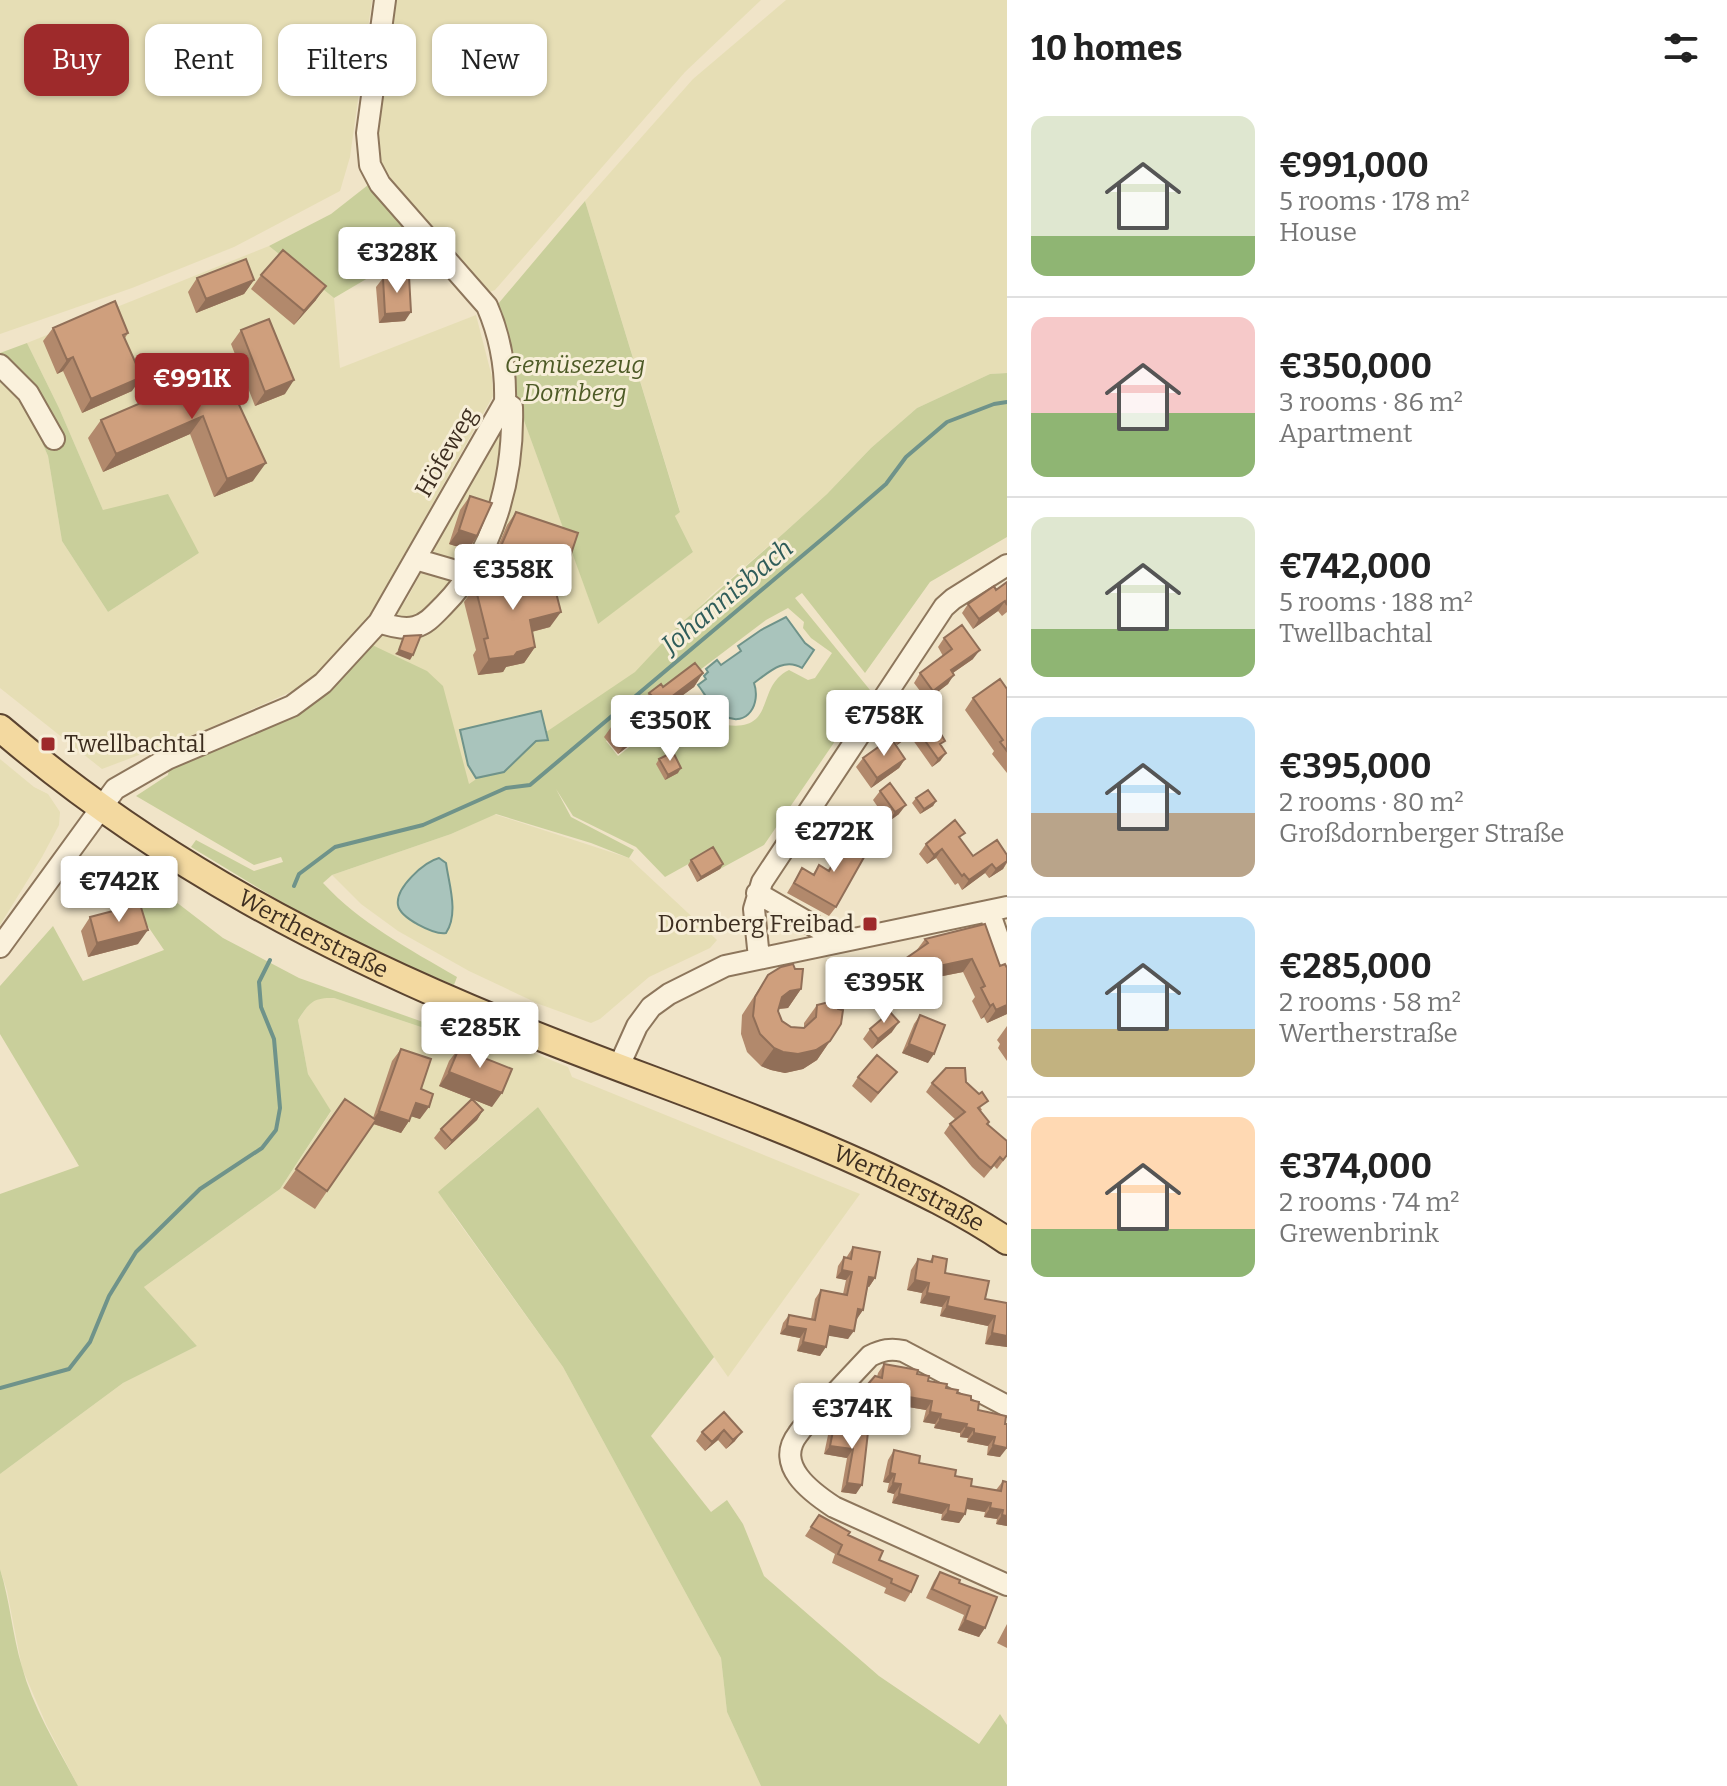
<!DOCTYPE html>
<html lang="en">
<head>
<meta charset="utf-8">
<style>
	body { margin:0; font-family:Bitter,serif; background:#f2f2f2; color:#222; height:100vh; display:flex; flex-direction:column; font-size:30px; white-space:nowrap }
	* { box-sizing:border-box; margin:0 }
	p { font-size:26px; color:#767676 }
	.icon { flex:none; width:44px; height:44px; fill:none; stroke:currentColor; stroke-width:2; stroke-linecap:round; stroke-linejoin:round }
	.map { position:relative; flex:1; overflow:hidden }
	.details { display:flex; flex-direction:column; background:#fff; width:720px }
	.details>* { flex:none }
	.guide { position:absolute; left:24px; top:24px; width:760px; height:72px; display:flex; gap:16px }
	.price { position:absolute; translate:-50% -68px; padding:0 18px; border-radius:8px; background:#fff; color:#222; font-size:26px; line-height:52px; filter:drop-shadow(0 2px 4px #0008) }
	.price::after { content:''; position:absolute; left:50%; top:48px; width:24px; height:18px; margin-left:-12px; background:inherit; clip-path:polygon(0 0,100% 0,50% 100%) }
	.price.active { background:#9e2a2b; color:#fff }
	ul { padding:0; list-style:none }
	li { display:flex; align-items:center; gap:24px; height:200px; padding:0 24px }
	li+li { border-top:2px solid #e0e0e0 }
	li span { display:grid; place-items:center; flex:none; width:224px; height:160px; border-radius:16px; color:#555 }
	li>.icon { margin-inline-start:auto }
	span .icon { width:96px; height:96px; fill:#fffc; stroke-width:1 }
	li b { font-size:34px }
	h2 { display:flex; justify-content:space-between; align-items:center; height:96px; padding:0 24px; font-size:34px }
	.chip { padding:0 28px; border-radius:16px; background:#fff; box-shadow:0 2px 6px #0004; font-size:28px; line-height:72px }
	.chip.active { background:#9e2a2b; color:#fff }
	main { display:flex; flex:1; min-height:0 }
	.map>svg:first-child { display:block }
	.farmland { fill:#e6deb5 }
	.green { fill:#c9cf9b; fill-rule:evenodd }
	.water { fill:#a9c4bc; stroke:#6f938a; stroke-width:2 }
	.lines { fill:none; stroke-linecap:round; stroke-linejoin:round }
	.stream { stroke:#6f938a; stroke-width:4 }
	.minor-casing { stroke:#8d765c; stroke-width:24 }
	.major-casing { stroke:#5b4430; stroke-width:30 }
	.minor { stroke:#faf1dc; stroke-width:20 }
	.major { stroke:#f3d9a0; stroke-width:26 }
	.wall { fill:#b2896c }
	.shaded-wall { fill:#916f58 }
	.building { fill:#cf9f7d; stroke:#916f58; stroke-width:2 }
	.poi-dot { fill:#9e2a2b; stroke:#f7eed8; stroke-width:3 }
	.labels { text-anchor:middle; stroke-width:6; stroke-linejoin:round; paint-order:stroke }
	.park-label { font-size:24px; font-style:italic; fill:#4d5a26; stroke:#f7eed8 }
	.street-label { font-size:24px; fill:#3d2e20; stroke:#f7eed8 }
	.poi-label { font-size:24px; fill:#3d2e20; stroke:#f7eed8; text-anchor:start }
	.water-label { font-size:26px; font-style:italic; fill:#2f5d5a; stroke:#f7eed8 }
</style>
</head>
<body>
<main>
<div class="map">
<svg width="1007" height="1786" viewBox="0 0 1007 1786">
	<rect width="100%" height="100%" fill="#f0e4c8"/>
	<path class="farmland" d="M0,0H372L350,157L340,191L234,247L132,288L0,334Z
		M390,0H761L685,72L495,290L484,294L380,165L373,133Z
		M786,0H1007V373L990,374L917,408L871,448L827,494L785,532L711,595L621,688L471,793L370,644L407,599L515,396L598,623L693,552L675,516L680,511L585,201L693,79Z
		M269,246L334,298L340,368L476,315L492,377L493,396L367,621L321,674L288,693L205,730L102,769L0,688V382L27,408L48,456L62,541L108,612L199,553L103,510L59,408L27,343Z
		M0,759L34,787L48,794L60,812L59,825L42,857L0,925Z
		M494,814L629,858L717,940L710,948L649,977L600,1019L591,1023L539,1004L469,971L398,931L361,904L332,875L451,834Z
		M318,998H334L448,1036L470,1027L568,1067L572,1077L860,1194L728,1377L538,1107L475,1160L452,1213L563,1367L721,1658L727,1712L761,1786H78L46,1724L22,1668L7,1591L0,1569V1474L123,1383L197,1346L144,1287L280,1189L331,1112L308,1074L298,1020L311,1001Z"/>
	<path class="green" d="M368,185L431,258L368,278L334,298L269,246L331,214Z
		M585,201L680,512L675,516L693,552L598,624L515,396L498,304Z
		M27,343L59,408L103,510L168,494L199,553L108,612L62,541L48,456L27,408L0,382V353Z
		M1007,373V537L930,582L865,673L802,593L795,598L870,690L764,845L720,869L710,852L665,877L636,847L573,816L556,789L571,817L634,850L629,858L591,843L496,814L451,834L332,875L323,883C360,923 409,949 457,977L454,985L384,956L306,917L191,847L196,840L254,871L283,862L281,857L254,865L136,796L168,775L169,767L295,712L370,644L427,671L443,686L469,784L635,672L678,626L785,532L827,494L871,448L917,408L990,374ZM788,608L804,622L803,628L811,638L832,653L815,678L808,680L789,670C755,686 777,732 726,725L720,738L713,735L719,723L711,714L704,720L689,700L672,712L668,725L656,735L646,734L618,756L606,741L766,620Z
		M124,862L223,938L299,978L454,1033L448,1036L334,998C313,997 309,1003 298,1020L308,1074L331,1111L280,1189L144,1287L197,1346L123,1383L0,1474V1194L79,1166L0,1034V986L53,926L83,981L164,950L111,872Z
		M538,1107L714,1357L651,1436L711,1512L727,1500L743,1524L764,1576L879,1676L979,1744L1000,1714L1007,1725V1786H761L727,1712L721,1658L563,1367L438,1192Z
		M0,1569C10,1601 12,1634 22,1667C33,1708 58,1748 78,1786H0Z"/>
	<path class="water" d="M786,617L805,643L814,650L802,668C784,657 769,672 754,683C761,703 748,728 724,716C713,710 705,694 698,685L706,679L704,676L708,672L706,669L717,660L721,665L741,651L738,646L761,630Z
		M541,711L548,740L536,741L504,772L476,778L468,765L460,730Z
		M439,858L446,863C449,885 459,913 446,933C434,935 400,918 398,905C395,888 424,862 439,858Z"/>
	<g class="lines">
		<path class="stream" d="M294,886L299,874L335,847L423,825L506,788L530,785L834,529L886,484L906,457L947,422L994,404L1007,402
			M0,1388L69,1369L90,1342L109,1296L136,1252L200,1189L262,1148L276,1130L280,1108L274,1039L261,1007L259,982L270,960"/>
		<defs>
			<path id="minor" d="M0,365L28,393L54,439
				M415,559L470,575
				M379,622C390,626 403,630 415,627C427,624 435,614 444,605C494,554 514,478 512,407L505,402
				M757,893L828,934L830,943
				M989,911L1007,963
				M0,947L115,789L167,759L292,706L323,683L379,622L505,402C506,369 500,336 487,306L380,184L370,165L367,133L385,0
				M759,958L754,909L762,882L944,607L953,599L1007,565
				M619,1066L637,1026L651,1007L669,994L725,966L1007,907
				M1007,1406L903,1351C891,1348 882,1350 870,1356C853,1374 836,1392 819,1411C812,1418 804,1425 798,1434C774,1465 811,1492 834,1507L1007,1585"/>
			<g id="major">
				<path id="s1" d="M0,728C155,861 331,953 520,1029C636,1076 755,1115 869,1167C916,1189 963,1211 1007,1241"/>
			</g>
		</defs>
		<use href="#minor" class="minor-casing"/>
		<use href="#major" class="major-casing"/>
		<use href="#minor" class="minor"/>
		<use href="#major" class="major"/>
	</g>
	<path class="wall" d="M261,275L316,300L294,325L251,289Z
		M197,278L254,280L244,294L196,313L188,292Z
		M383,278L405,321L379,323L376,287Z
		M53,328L128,333L125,338L132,391L82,413L63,371L57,374L43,341Z
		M241,330L285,394L255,406L231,344Z
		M222,368L253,481L214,497L190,434L103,472L88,438L101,420Z
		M470,496L477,536L468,550L449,544L460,510Z
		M516,512L567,566L558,579L552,577L550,627L532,632L535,647L524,663L506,667L503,672L478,675L473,655L476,650L464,602L475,586L511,587L552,577L493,558L507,525Z
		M1007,582V612L1002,616L998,611L973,629L962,613L968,604L996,590Z
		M944,638L973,659L953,673L948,684L927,700L914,683L920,673L943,656L938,647Z
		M703,673L694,687L673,702L665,718L618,754L604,737L614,723L644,700L649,693Z
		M1007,689V773L992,754L994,751L965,710L973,698Z
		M909,715L941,746L946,753L940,761L932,767L910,736L897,745L885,727L890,719Z
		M863,758L905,759L899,768L871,788L856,767Z
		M659,759L678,773L665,780L656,764Z
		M880,791L899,814L888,822L873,800Z
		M916,798L936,801L933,806L920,814L912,803Z
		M848,838L836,907L829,916L787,893L802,868L813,874L819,865L828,870Z
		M960,839L973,856L1007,855V863L1003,869L989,878L985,873L962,890L958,883L955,885L936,858L927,864L919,854L926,844Z
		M691,860L723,864L720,869L697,882L688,865Z
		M90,917L138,944L88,957L81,931Z
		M925,939L1007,968V1014L987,1023L984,1017L981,1019L972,1001L975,997L963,972L928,979L929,980L920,993L898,1008L880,983L889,970L916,951Z
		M768,975L801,989L788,1008L779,1009L778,1011L782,1021L791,1027L804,1028V1023L817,1005L830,1041L817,1060L803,1069L785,1073L771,1070L761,1066L747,1052L741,1034L742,1015Z
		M920,1015L928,1063L902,1053L914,1024Z
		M1007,1026V1061L998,1048L1000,1044L997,1040Z
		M870,1029L892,1032L872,1049L863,1039Z
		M459,1048L492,1107L472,1099L483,1110L477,1120L445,1150L434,1138L441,1129L472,1099L439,1086L449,1061Z
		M401,1049L421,1089L420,1119L411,1116L409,1121L401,1133L373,1124L315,1209L283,1188L345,1099L373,1118L392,1061Z
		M897,1072L871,1103L852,1086L858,1077Z
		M966,1082L982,1110L980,1111L987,1125L1007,1156L997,1169L994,1166L984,1178L972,1167L944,1133L950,1124L956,1120L926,1092L932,1083Z
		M853,1247L875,1278L869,1287L868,1286L863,1310L856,1319L848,1339L828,1335L820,1356L797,1351L800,1338L780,1334L783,1323L789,1315L811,1319L815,1299L821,1290L843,1294L846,1280L836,1278L838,1266L844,1257L846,1258Z
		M933,1256L945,1273L985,1299L1007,1303V1347L985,1344L988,1326L940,1316L942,1307L920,1303L922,1293L907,1290L911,1270L918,1259L930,1261Z
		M884,1364L917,1374L928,1381L971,1400L978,1410L1006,1416L1000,1457L987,1455L988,1446L967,1442L968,1438L960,1437V1433L934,1428L935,1424L923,1422L926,1410L885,1403L860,1431L856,1494L841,1492L847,1458L824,1454L828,1435L834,1426L859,1431L842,1415L849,1406L877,1377L878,1373Z
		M724,1412L735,1441L726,1449L718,1440L705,1451L696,1441L702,1432Z
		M894,1450L919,1463L955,1476L971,1486L996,1490L1003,1481L1007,1526L996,1524L997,1519L984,1517L985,1512L966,1509L965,1514L959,1523L941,1520L942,1514L892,1503L894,1494L887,1492L889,1483L883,1482L888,1460Z
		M819,1515L848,1535L879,1560L911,1592L905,1602L884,1593L886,1588L832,1563L835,1554L805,1536Z
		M940,1572L959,1583L997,1597L979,1637L958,1630L964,1615L926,1598L934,1581Z
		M1007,1624V1648L997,1643Z"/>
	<path class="shaded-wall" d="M254,280L244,294L196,313L206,299Z
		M326,286L316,300L294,325L304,311Z
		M411,312L405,321L379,323L385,314Z
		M73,357L63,371L57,374L67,360Z
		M142,377L132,391L82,413L91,399Z
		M294,380L285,394L255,406L265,392Z
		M203,416L190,434L103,472L116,454Z
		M266,463L253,481L214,497L227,479Z
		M459,530L477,536L468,550L449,544Z
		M501,546L567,566L558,579L493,558Z
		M1005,601L998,611L973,629L979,619Z
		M561,612L550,627L519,635L530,620Z
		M535,647L524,663L506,667L503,672L478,675L489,659Z
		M399,650L413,655L410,660L395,654Z
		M980,650L973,659L944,679L951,670Z
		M703,673L694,687L660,712L670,698Z
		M954,675L948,684L927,700L933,691Z
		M675,705L665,718L618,754L627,741Z
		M916,728L910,736L897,745L902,737Z
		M946,753L940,761L932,767L938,759Z
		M905,759L899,768L871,788L877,778Z
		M681,768L678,773L665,780L668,775Z
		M936,801L933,806L920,814L924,809Z
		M906,805L899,814L888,822L895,812Z
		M942,849L936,858L927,864L934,855Z
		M1007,861L1003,869L989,878L996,869Z
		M723,864L720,869L697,882L701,877Z
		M992,864L985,873L962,890L969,880Z
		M148,930L138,944L88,957L97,943Z
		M972,959L963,972L912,982L921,970Z
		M929,980L920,993L898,1008L907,996Z
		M801,989L788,1008L777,1009L782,997L790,991Z
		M993,1004L984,1017L981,1019L990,1006Z
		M1007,1005V1014L987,1023L996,1010Z
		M899,1022L892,1032L872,1049L878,1039Z
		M830,1041L817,1060L803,1069L785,1073L771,1070L761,1066L774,1048Z
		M909,1044L934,1054L928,1063L902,1053Z
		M449,1072L502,1093L492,1107L439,1086Z
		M416,1103L429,1107L420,1119L407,1115Z
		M483,1110L477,1120L445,1150L452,1141Z
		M379,1111L409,1121L401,1133L371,1123Z
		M842,1270L852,1272L846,1280L836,1278Z
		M869,1277L875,1278L869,1287L863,1286Z
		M915,1280L929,1283L922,1293L907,1290Z
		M927,1293L949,1297L942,1307L920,1303Z
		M947,1306L995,1316L988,1326L940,1316Z
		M858,1309L863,1310L857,1319L852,1318Z
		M787,1326L806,1329L800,1338L780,1334Z
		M830,1326L854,1331L848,1339L824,1335Z
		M992,1333L1007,1336V1347L985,1344Z
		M803,1342L826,1347L820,1356L797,1351Z
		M892,1394L932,1401L926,1410L885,1403L860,1431Z
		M930,1412L941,1414L935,1424L923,1422Z
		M940,1419L967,1424L960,1433L934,1428Z
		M966,1427L974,1429L968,1438L960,1437Z
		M724,1430L718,1440L705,1451L712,1442Z
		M742,1432L735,1441L726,1449L733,1440Z
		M974,1433L995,1437L988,1446L967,1442Z
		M993,1445L1007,1448L1000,1457L987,1455Z
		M830,1446L853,1449L847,1458L824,1454Z
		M890,1473L895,1474L889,1483L883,1482Z
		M847,1483L862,1485L856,1494L841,1492Z
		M893,1483L901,1484L894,1494L887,1492Z
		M899,1494L949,1505L942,1514L892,1503Z
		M968,1499L991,1503L985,1512L962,1508Z
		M990,1508L1003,1510L997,1519L984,1517Z
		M948,1511L965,1514L959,1523L941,1520Z
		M1002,1515L1007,1516V1526L996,1524Z
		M965,1620L985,1628L979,1637L958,1630Z"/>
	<path class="building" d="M283,250L326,286L304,311L261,275Z
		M246,259L254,280L206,299L197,278Z
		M409,276L411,312L385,314L383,278Z
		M115,301L128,333L123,335L142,377L91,399L73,357L67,360L53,328Z
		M269,319L294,380L265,392L241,330Z
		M222,368L266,463L227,479L203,416L116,454L101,420Z
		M470,496L492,503L477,536L459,530Z
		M516,512L578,533L567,566L501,546Z
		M507,569L511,587L552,577L561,612L530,620L535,647L517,652L514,656L489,659L484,639L488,638L475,586L484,575Z
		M1007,582V605L1005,601L979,619L968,604L994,586L996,590Z
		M962,625L980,650L951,670L954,675L933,691L920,673L952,649L944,638Z
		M421,635L413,655L399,650L404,636Z
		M695,663L703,673L670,698L675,705L627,741L614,723L651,695L649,693L661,684L663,687Z
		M1000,679L1007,689V751L1000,742L1003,740L973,698Z
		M905,709L909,715L917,710L933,733L938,729L945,741L940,744L946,753L938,759L916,728L902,737L890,719Z
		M891,738L905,759L877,778L863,758Z
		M673,752L681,768L668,775L659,759Z
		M890,783L906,805L895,812L880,791Z
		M928,790L936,801L924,809L916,798Z
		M955,820L965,833L959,837L973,856L997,840L1007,855V861L996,869L992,864L969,880L964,874L962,876L942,849L934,855L926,844Z
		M848,838L868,850L836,907L794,883L802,868L814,875L819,865L829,871Z
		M713,847L723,864L701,877L691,860Z
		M140,904L148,930L97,943L90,917Z
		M985,924L1000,966L1005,964L1007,968V1005L996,1010L993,1004L990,1006L981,988L985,986L972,959L921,970L929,980L907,996L889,970L928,943L925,939Z
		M793,964L795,969H803L801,989L790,991L782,997L778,1011L782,1021L791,1027L804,1028L816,1017L817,1005L837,1000L838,1009L843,1010L841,1024L830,1041L816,1050L798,1054L783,1052L774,1048L760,1034L753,1016L755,997L768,975L781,967Z
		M890,1012L899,1022L878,1039L870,1029Z
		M920,1015L945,1025L934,1054L909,1044Z
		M459,1048L512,1069L502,1093L449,1072Z
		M401,1049L431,1059L421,1089L433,1094L429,1107L416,1103L409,1121L379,1111Z
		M877,1055L897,1072L878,1093L858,1077Z
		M946,1068H965L966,1082L979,1094L982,1092L988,1101L978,1108L989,1122L987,1124L1007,1141V1155L1003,1160L1000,1157L991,1168L979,1158L950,1124L965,1112L932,1083Z
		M345,1099L376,1120L327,1191L296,1169Z
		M472,1099L483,1110L452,1141L441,1129Z
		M853,1247L880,1252L875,1278L869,1277L863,1310L858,1309L854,1331L830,1326L826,1347L803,1342L806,1329L787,1326L789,1315L815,1320L821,1290L847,1295L852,1272L842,1270L844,1257L851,1259Z
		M933,1256L947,1259L945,1273L989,1281L985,1299L1007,1303V1336L992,1333L995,1316L947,1306L949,1297L927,1293L929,1283L915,1280L918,1259L932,1262Z
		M884,1364L918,1370L917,1374L929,1376L928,1381L947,1384L946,1388L958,1390L957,1393L971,1396V1400L979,1402L978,1410L1006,1416L1005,1424H1007V1448L993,1445L995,1437L974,1433V1429L966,1427L967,1424L940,1419L941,1414L930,1412L932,1401L892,1394L866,1422L849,1406L875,1376L882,1378Z
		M724,1412L742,1432L733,1440L724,1430L712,1442L702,1432Z
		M834,1426L868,1432L862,1485L847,1483L853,1449L830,1446Z
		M894,1450L920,1456L919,1463L956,1470L955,1476L972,1479L971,1486L1001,1491L1003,1481L1007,1482V1516L1002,1515L1003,1510L990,1508L991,1503L968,1499L965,1514L948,1511L949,1505L899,1494L901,1484L893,1483L895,1474L890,1473Z
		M819,1515L850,1532L848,1535L883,1551L879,1560L918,1576L911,1592L891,1583L892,1579L838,1554L842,1545L811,1527Z
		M940,1572L960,1580L959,1583L997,1597L985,1628L965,1620L970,1606L932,1589Z"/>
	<g class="poi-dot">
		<rect x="40" y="736" width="16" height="16" rx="4"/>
		<rect x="862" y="916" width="16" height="16" rx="4"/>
	</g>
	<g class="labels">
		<g class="park-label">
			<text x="575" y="373">Gemüsezeug<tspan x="575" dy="28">Dornberg</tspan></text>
		</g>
		<g class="street-label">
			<text transform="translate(446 452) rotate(-60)" y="8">Höfeweg</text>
			<text dy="8" stroke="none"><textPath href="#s1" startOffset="376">Wertherstraße</textPath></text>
			<text dy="8" stroke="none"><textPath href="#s1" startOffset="1024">Wertherstraße</textPath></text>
		</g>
		<g class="poi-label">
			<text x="64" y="752">Twellbachtal</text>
			<text x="854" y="932" text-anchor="end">Dornberg Freibad</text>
		</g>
		<g class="water-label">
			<text transform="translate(727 596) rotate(-40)" y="9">Johannisbach</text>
		</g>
	</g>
</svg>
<b class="price" style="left:397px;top:295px">€328K</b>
<b class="price active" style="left:192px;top:421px">€991K</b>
<b class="price" style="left:513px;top:612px">€358K</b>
<b class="price" style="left:884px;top:758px">€758K</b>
<b class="price" style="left:670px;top:763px">€350K</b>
<b class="price" style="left:834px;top:874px">€272K</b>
<b class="price" style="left:119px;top:924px">€742K</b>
<b class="price" style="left:884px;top:1025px">€395K</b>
<b class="price" style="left:480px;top:1070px">€285K</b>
<b class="price" style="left:852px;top:1451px">€374K</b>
<div class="guide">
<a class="chip active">Buy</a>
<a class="chip">Rent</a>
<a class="chip">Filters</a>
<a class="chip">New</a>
</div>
</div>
<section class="details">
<h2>10 homes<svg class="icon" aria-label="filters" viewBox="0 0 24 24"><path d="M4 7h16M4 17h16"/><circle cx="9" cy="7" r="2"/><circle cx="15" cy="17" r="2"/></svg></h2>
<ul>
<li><span style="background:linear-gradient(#dfe7d0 75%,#8fb573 0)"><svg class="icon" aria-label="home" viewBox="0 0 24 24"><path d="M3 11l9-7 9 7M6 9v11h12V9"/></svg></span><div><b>€991,000</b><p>5 rooms · 178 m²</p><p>House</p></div></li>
<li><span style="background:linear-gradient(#f6c9c9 60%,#8fb573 0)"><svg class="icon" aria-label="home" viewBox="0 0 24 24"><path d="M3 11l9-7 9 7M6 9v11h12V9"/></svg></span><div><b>€350,000</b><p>3 rooms · 86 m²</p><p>Apartment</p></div></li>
<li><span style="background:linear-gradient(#dfe7d0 70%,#8fb573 0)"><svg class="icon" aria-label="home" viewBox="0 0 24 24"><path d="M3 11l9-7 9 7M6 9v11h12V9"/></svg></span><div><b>€742,000</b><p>5 rooms · 188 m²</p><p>Twellbachtal</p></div></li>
<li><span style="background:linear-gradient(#bfe0f5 60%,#b9a48a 0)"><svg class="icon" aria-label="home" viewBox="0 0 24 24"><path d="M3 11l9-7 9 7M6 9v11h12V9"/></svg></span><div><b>€395,000</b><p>2 rooms · 80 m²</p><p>Großdornberger Straße</p></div></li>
<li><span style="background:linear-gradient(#bfe0f5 70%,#c2b280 0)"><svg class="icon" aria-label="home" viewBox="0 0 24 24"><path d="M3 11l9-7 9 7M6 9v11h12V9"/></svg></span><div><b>€285,000</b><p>2 rooms · 58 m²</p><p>Wertherstraße</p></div></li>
<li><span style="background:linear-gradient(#ffd9b3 70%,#8fb573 0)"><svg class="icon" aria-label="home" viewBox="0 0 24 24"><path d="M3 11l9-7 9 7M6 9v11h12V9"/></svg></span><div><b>€374,000</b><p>2 rooms · 74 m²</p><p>Grewenbrink</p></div></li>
</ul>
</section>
</main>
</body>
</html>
